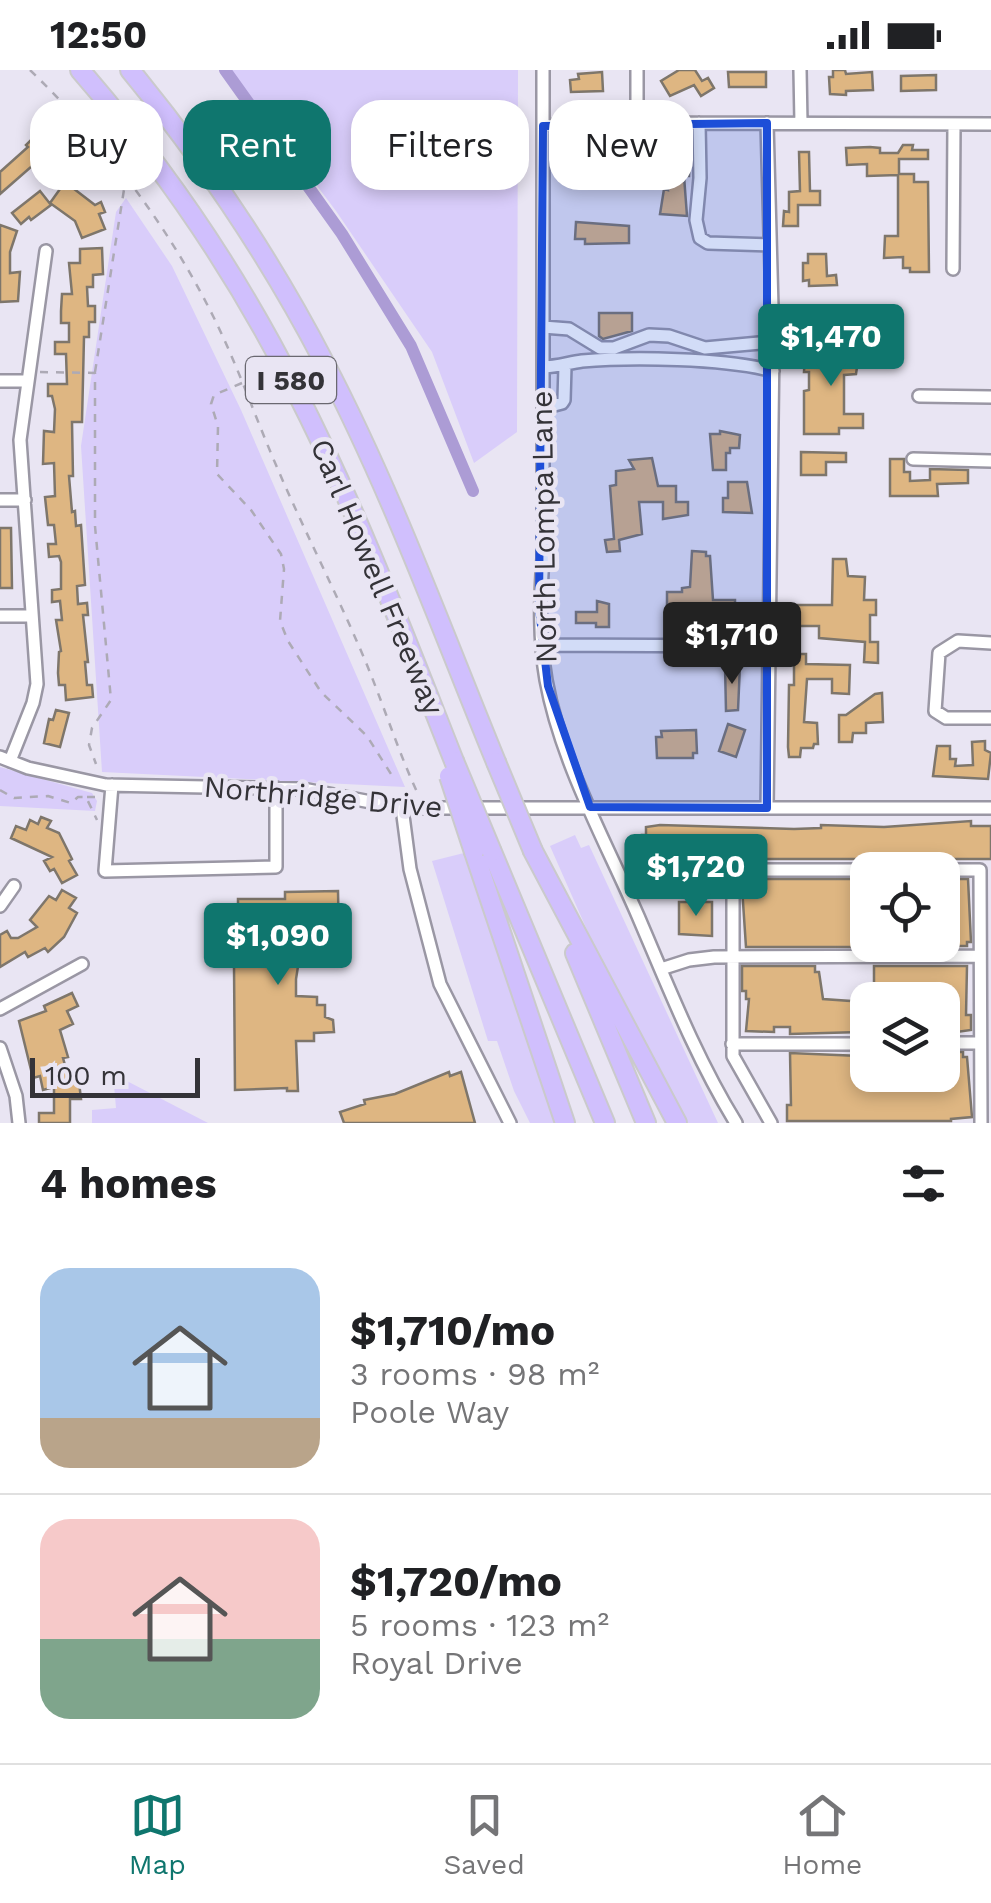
<!DOCTYPE html>
<html lang="en">
<head>
<meta charset="utf-8">
<style>
	body { margin:0; font-family:"Work Sans",sans-serif; background:#f2f2f2; color:#202124; height:100vh; display:flex; flex-direction:column; font-size:38px; white-space:nowrap }
	* { box-sizing:border-box; margin:0 }
	p { font-size:32px; color:#757577 }
	.icon { flex:none; width:55px; height:55px; fill:none; stroke:currentColor; stroke-width:2; stroke-linecap:round; stroke-linejoin:round }
	.map { position:relative; height:1053px; overflow:hidden }
	.panel { display:flex; flex-direction:column; background:#fff; flex:1 }
	.panel>* { flex:none }
	.hud { position:absolute; left:30px; top:30px; width:932px; height:90px; display:flex; gap:20px }
	.tools { position:absolute; left:850px; top:782px; display:grid; gap:20px }
	.tools a { display:grid; place-items:center; width:110px; height:110px; border-radius:20px; background:#fff; box-shadow:0 5px 15px #0003; font-size:50px }
	.scale { position:absolute; left:30px; bottom:25px; width:170px; box-sizing:border-box; padding-left:10px; border:5px solid #343338; border-top:0; font-size:28px; line-height:35px; white-space:nowrap; color:#343338; -webkit-text-stroke:8px #e9e5f3; paint-order:stroke }
	.price { position:absolute; translate:-50% -85px; padding:0 22px; border-radius:10px; background:#0f766e; color:#fff; font-size:32px; line-height:65px; filter:drop-shadow(0 2px 5px #0008) }
	.price::after { content:''; position:absolute; left:50%; top:60px; width:30px; height:22px; margin-left:-15px; background:inherit; clip-path:polygon(0 0,100% 0,50% 100%) }
	.price.active { background:#222; color:#fff }
	ul { padding:0; list-style:none }
	li { display:flex; align-items:center; gap:30px; height:250px; padding:0 40px }
	li+li { border-top:2px solid #e0e0e0 }
	li span { display:grid; place-items:center; flex:none; width:280px; height:200px; border-radius:30px; color:#555 }
	li>.icon { margin-inline-start:auto }
	span .icon { width:120px; height:120px; fill:#fffc; stroke-width:1 }
	li b { font-size:42px }
	h2 { display:flex; justify-content:space-between; align-items:center; height:120px; padding:0 40px; font-size:42px }
	.tag { padding:0 35px; border-radius:30px; background:#fff; box-shadow:0 5px 15px #0003; font-size:35px; line-height:90px }
	.tag.active { background:#0f766e; color:#fff }
	.status { display:flex; justify-content:space-between; align-items:center; height:70px; padding:0 50px; background:#fff; direction:ltr }
	.status svg { height:28px; fill:currentColor }
	.tabs { display:flex; justify-content:space-around; align-items:center; height:140px; border-top:2px solid #e0e0e0; background:#fff; font-size:28px; color:#757577 }
	.tabs a { display:grid; justify-items:center; gap:5px }
	.tabs .active { color:#0f766e }
	.map>svg:first-child { display:block }
	.green { fill:#d9cdfa }
	.lines { fill:none; stroke-linecap:round; stroke-linejoin:round }
	.canal { stroke:#ac9cd5; stroke-width:12 }
	.building { fill:#deb682; stroke:#7e766b; stroke-width:2.5 }
	.minor-casing { stroke:#9a97a4; stroke-width:16 }
	.highway-casing { stroke:#cacacb; stroke-width:22 }
	.path { stroke:#adaab5; stroke-width:2.5; stroke-dasharray:8 8; stroke-linecap:butt }
	.minor { stroke:#fff; stroke-width:11 }
	.highway { stroke:#d0bffd; stroke-width:18 }
	.highway-bridge-casing { stroke:#cacacb; stroke-width:22; stroke-linecap:butt }
	.highway-bridge { stroke:#d0bffd; stroke-width:18 }
	.marked { fill:#1d4ed8; fill-opacity:0.2; stroke:#1d4ed8; stroke-width:8; stroke-linejoin:round }
	.labels { text-anchor:middle; stroke-width:9; stroke-linejoin:round; paint-order:stroke }
	.shield { fill:#e9e5f3; stroke:#6a6870; stroke-width:2.5 }
	.shield-label { font-size:28px; font-weight:bold; fill:#343338 }
	.street-label { font-size:30px; fill:#343338; stroke:#e9e5f3 }
</style>
</head>
<body>
<div class="status"><b>12:50</b><svg viewBox="0 0 49 12"><path d="M0 12V9h3v3zM5 12V6h3v6zM10 12V3h3v9zM15 12V0h3v12zM26 1h20v11H26zM47 4h2v5h-2z"/></svg></div>
<div class="map">
<svg width="991" height="1053" viewBox="0 0 991 1053">
	<rect width="100%" height="100%" fill="#e9e5f3"/>
	<path class="green" d="M230,0H518L517,362L474,393L432,282L336,141Z
		M126,128L172,196L241,340L405,717L102,702L81,376L116,142Z
		M0,697L92,723L97,731L95,741L0,736Z
		M575,765L581,778L589,775L718,1053H688L602,894L550,776Z
		M464,783L555,1053H530L514,1021L497,971H488L432,791Z
		M123,1009L208,1053H92V1040L116,1038L114,1015Z"/>
	<g class="lines">
		<path class="canal" d="M225,0L342,164L411,276L473,421"/>
	</g>
	<path class="building" d="M679,0H695L702,11L708,8L714,18L701,26L694,15L670,26L661,11Z
		M833,0H845L846,4L872,2L873,20L846,21V25L830,24L829,7H833Z
		M602,2L603,21L571,22L570,10L579,9L578,4Z
		M728,2H766V17H729Z
		M936,5V20L901,21V6Z
		M46,66L55,76L0,124V102L28,77L26,75L33,68L38,73Z
		M903,75H913L912,80H928V89H899V104H914V112H928L929,202H910V198H903V187L884,188L885,166H898V105L867,106V94L847,95L846,78L870,77L880,78V83H898Z
		M572,82H587V86L641,82V107L628,108V113L569,116Z
		M799,82H809L810,121H820V135H798V156H783L784,141L789,142V122L800,121Z
		M690,85L689,106H684L687,146L660,144L664,119L668,120L666,90H670V86Z
		M65,112L95,135L101,132L105,142L99,144L105,159L82,168L75,151L50,133Z
		M40,121L51,135L31,150L29,147L21,154L12,143Z
		M576,152L629,156V173L585,174V169H575Z
		M0,155L17,161L10,182V203L20,202L18,231L0,232Z
		M102,178L103,204L93,205V217H87L88,236H95V252H89V267H84L82,352H72L73,406H69L72,442L75,441L76,456L81,455L85,515L77,516L78,534L87,533L88,545H83L88,592H85L87,615H92L93,627L66,630L65,615H59L58,603L59,582L61,581L56,550H62L60,531L52,532V520L61,519V492L59,486L49,487L48,474H56L54,455H48L45,427L55,426L54,393L43,394L44,361L54,362L55,339L52,326H48V314H67L66,284H55V272H69V253H61V241L62,224H72L69,193H80V179Z
		M808,184H826L827,206L836,205L837,215L809,216V210L803,211V193H808Z
		M599,243H632V261L603,269L599,266Z
		M840,258H856V278L860,277L856,304L844,305V344H863V358H839V364H804V321L809,320V302H804L805,284L823,285V290H841Z
		M720,361L740,365L739,378H730V383H726V400H713L710,364H720Z
		M801,382L846,383V392H826V405H801Z
		M652,388L658,416H676V432H688V445L663,449V432H639L642,464L619,470L620,481L607,482L605,470L614,469L610,416L616,415V401L634,399L629,390Z
		M890,389H904V402H910V411L930,410V399L968,400V413L937,414L938,426H890Z
		M728,412H747L752,443L723,442V428H728Z
		M0,458H11L12,518H0Z
		M692,481L706,482V486H710L713,530H735V543H716V548L686,549V556H667V522H682V518L690,517Z
		M833,489H846L848,506L865,507L864,530H876V545H870V572H878V593L864,592L865,572L819,568V556H792L791,535H832Z
		M597,531L609,534V557H596V553H576V542H597Z
		M794,584H806V594L850,595L849,624L832,623V609H807L804,652L817,653L818,674H814L813,678H801L800,687H789L788,677L789,615H794Z
		M725,595H740L738,640L726,641Z
		M882,623L883,652L866,653V663H853L852,672H839V645H846L875,624Z
		M56,640L69,643L60,677L44,673L49,649L53,650Z
		M728,654L745,660L736,687L719,681Z
		M696,660L697,683H693V688H657L656,667H662L661,661Z
		M985,671V680L991,683L988,709L933,706L937,676H950V689H956L955,696L973,695L972,672Z
		M41,747L51,751L47,758L59,763L72,789L69,791L77,805L62,813L54,799L50,801L44,791L52,787L11,768L16,756L26,760L30,750L38,754Z
		M971,751V756H991V789H646V782H642V765H646V757L660,755L794,759L821,758V755L884,757Z
		M747,809H857L862,812V853H865L866,877H746L742,817H747Z
		M942,809H968L971,872H967V876H942Z
		M62,820L76,828L69,838L77,843L64,867L48,882L45,878L28,887L25,882L0,897V865L7,861L11,868H18L37,857L30,850L49,826L56,830Z
		M338,821L339,872L302,871L296,909V926L317,927V935H325V947L333,950L334,962L314,963V971H296L298,1021H287V1018L235,1020L234,895L288,897V880L242,879V847H238V829H285V822Z
		M679,832H712V866L679,864Z
		M742,896H815V902H819L823,929L865,932V954H860V962L790,964V957H774V962L746,961L749,929H746V921H742Z
		M874,896H967L966,945H971V960L942,964V926H925V930H874Z
		M72,923L78,936L67,941L73,954L60,960L68,987L63,988L70,1013L79,1012L81,1029H70V1053H39V1043H54V1017L43,1020L40,1006L33,1008L19,951L46,941L44,936Z
		M942,982H963V987H967L972,1047L951,1049V1051H787V1035H791L790,983L860,986V1005H942Z
		M449,1002L450,1006L461,1002L475,1053H344L340,1042L365,1034L364,1030L395,1024Z"/>
	<g class="lines">
		<defs>
			<path id="minor" d="M543,0V488C540,530 539,569 546,610C561,692 605,770 638,846C668,916 696,988 736,1053
				M637,0V53
				M800,0L801,53
				M699,53L700,108L696,150L700,168L708,173L768,175
				M767,53L773,275L767,738
				M543,56L637,53L991,54
				M953,199L954,54
				M543,257L569,259L600,278H614L649,265L669,266L705,278L771,272
				M543,297C556,297 568,293 582,291C632,287 724,288 773,301
				M0,311H26
				M919,326L991,327
				M543,338L562,333L564,330L565,296
				M913,389L991,391
				M0,430H25
				M0,546H32
				M991,573L958,571L939,583L935,641L946,648H991
				M542,575L768,576
				M0,687L28,698L106,715L303,719L402,738H991
				M10,691L33,633L37,614L20,370L46,181
				M112,715L105,801L276,797V718
				M402,738L410,799L440,914L510,1053
				M733,799V986L771,1053
				M650,808L679,800H980L981,1053
				M0,836L14,816
				M661,899L689,890L714,887L980,886
				M0,939L82,894
				M942,973H980
				M732,974H868
				M0,978L16,1026L19,1053"/>
			<path id="highway" d="M80,0C165,98 238,205 296,321C357,440 405,567 454,691
				M130,0C204,90 270,188 324,292C391,420 441,558 496,692
				M533,781L677,1053
				M474,782L565,1053
				M492,782L605,1053
				M575,883L646,1053"/>
		</defs>
		<use href="#minor" class="minor-casing"/>
		<use href="#highway" class="highway-casing"/>
		<path class="path" d="M30,0C103,71 165,151 211,242C236,291 254,344 276,395C302,456 332,514 358,574C380,623 395,674 417,722
			M40,302L95,303V456L111,630L92,658L89,675L96,694
			M95,302L126,107
			M242,313L214,325L211,334L218,356L217,404L251,440L281,484L284,499L280,551L288,571L321,622L367,666L391,704
			M0,720L14,728L48,726L71,733L78,727H86L97,750
			M87,727H97"/>
		<use href="#minor" class="minor"/>
		<use href="#highway" class="highway"/>
		<defs>
			<path id="highway-bridge" d="M454,691L492,782
				M496,692L533,781
				M449,706L474,782"/>
		</defs>
		<use href="#highway-bridge" class="highway-bridge-casing"/>
		<use href="#highway-bridge" class="highway-bridge"/>
	</g>
	<path class="marked" d="M767,53V738L590,737L548,616L539,539L543,56Z"/>
	<g class="labels">
		<rect class="shield" x="246" y="287" width="90" height="46" rx="8"/>
		<g class="shield-label">
			<text x="291" y="320">I 580</text>
		</g>
		<g class="street-label">
			<text transform="translate(544 457) rotate(-91)" y="10">North Lompa Lane</text>
			<text transform="translate(377 507) rotate(67)" y="10">Carl Howell Freeway</text>
			<text transform="translate(323 727) rotate(5)" y="10">Northridge Drive</text>
		</g>
	</g>
</svg>
<div class="tools">
<a><svg class="icon" aria-label="locate" viewBox="0 0 24 24"><circle cx="12" cy="12" r="6"/><path d="M12 2v4M12 18v4M2 12h4M18 12h4"/></svg></a>
<a><svg class="icon" aria-label="layers" viewBox="0 0 24 24"><path d="M12 4l9 5-9 5-9-5zM3 14l9 5 9-5"/></svg></a>
</div>
<div class="scale">100 m</div>
<b class="price" style="left:831px;top:319px">$1,470</b>
<b class="price active" style="left:732px;top:617px">$1,710</b>
<b class="price" style="left:696px;top:849px">$1,720</b>
<b class="price" style="left:278px;top:918px">$1,090</b>
<div class="hud">
<a class="tag">Buy</a>
<a class="tag active">Rent</a>
<a class="tag">Filters</a>
<a class="tag">New</a>
</div>
</div>
<section class="panel">
<h2>4 homes<svg class="icon" aria-label="filters" viewBox="0 0 24 24"><path d="M4 7h16M4 17h16"/><circle cx="9" cy="7" r="2"/><circle cx="15" cy="17" r="2"/></svg></h2>
<ul>
<li><span style="background:linear-gradient(#a9c7e8 75%,#b9a48a 0)"><svg class="icon" aria-label="home" viewBox="0 0 24 24"><path d="M3 11l9-7 9 7M6 9v11h12V9"/></svg></span><div><b>$1,710/mo</b><p>3 rooms · 98 m²</p><p>Poole Way</p></div></li>
<li><span style="background:linear-gradient(#f6c9c9 60%,#7fa58c 0)"><svg class="icon" aria-label="home" viewBox="0 0 24 24"><path d="M3 11l9-7 9 7M6 9v11h12V9"/></svg></span><div><b>$1,720/mo</b><p>5 rooms · 123 m²</p><p>Royal Drive</p></div></li>
</ul>
</section>
<nav class="tabs">
<a class="active"><svg class="icon" aria-label="map" viewBox="0 0 24 24"><path d="M3 6l6-2 6 2 6-2v14l-6 2-6-2-6 2zM9 4v14M15 6v14"/></svg>Map</a>
<a><svg class="icon" aria-label="saved" viewBox="0 0 24 24"><path d="M7 4h10v16l-5-4-5 4z"/></svg>Saved</a>
<a><svg class="icon" aria-label="home" viewBox="0 0 24 24"><path d="M3 11l9-7 9 7M6 9v11h12V9"/></svg>Home</a>
</nav>
</body>
</html>
